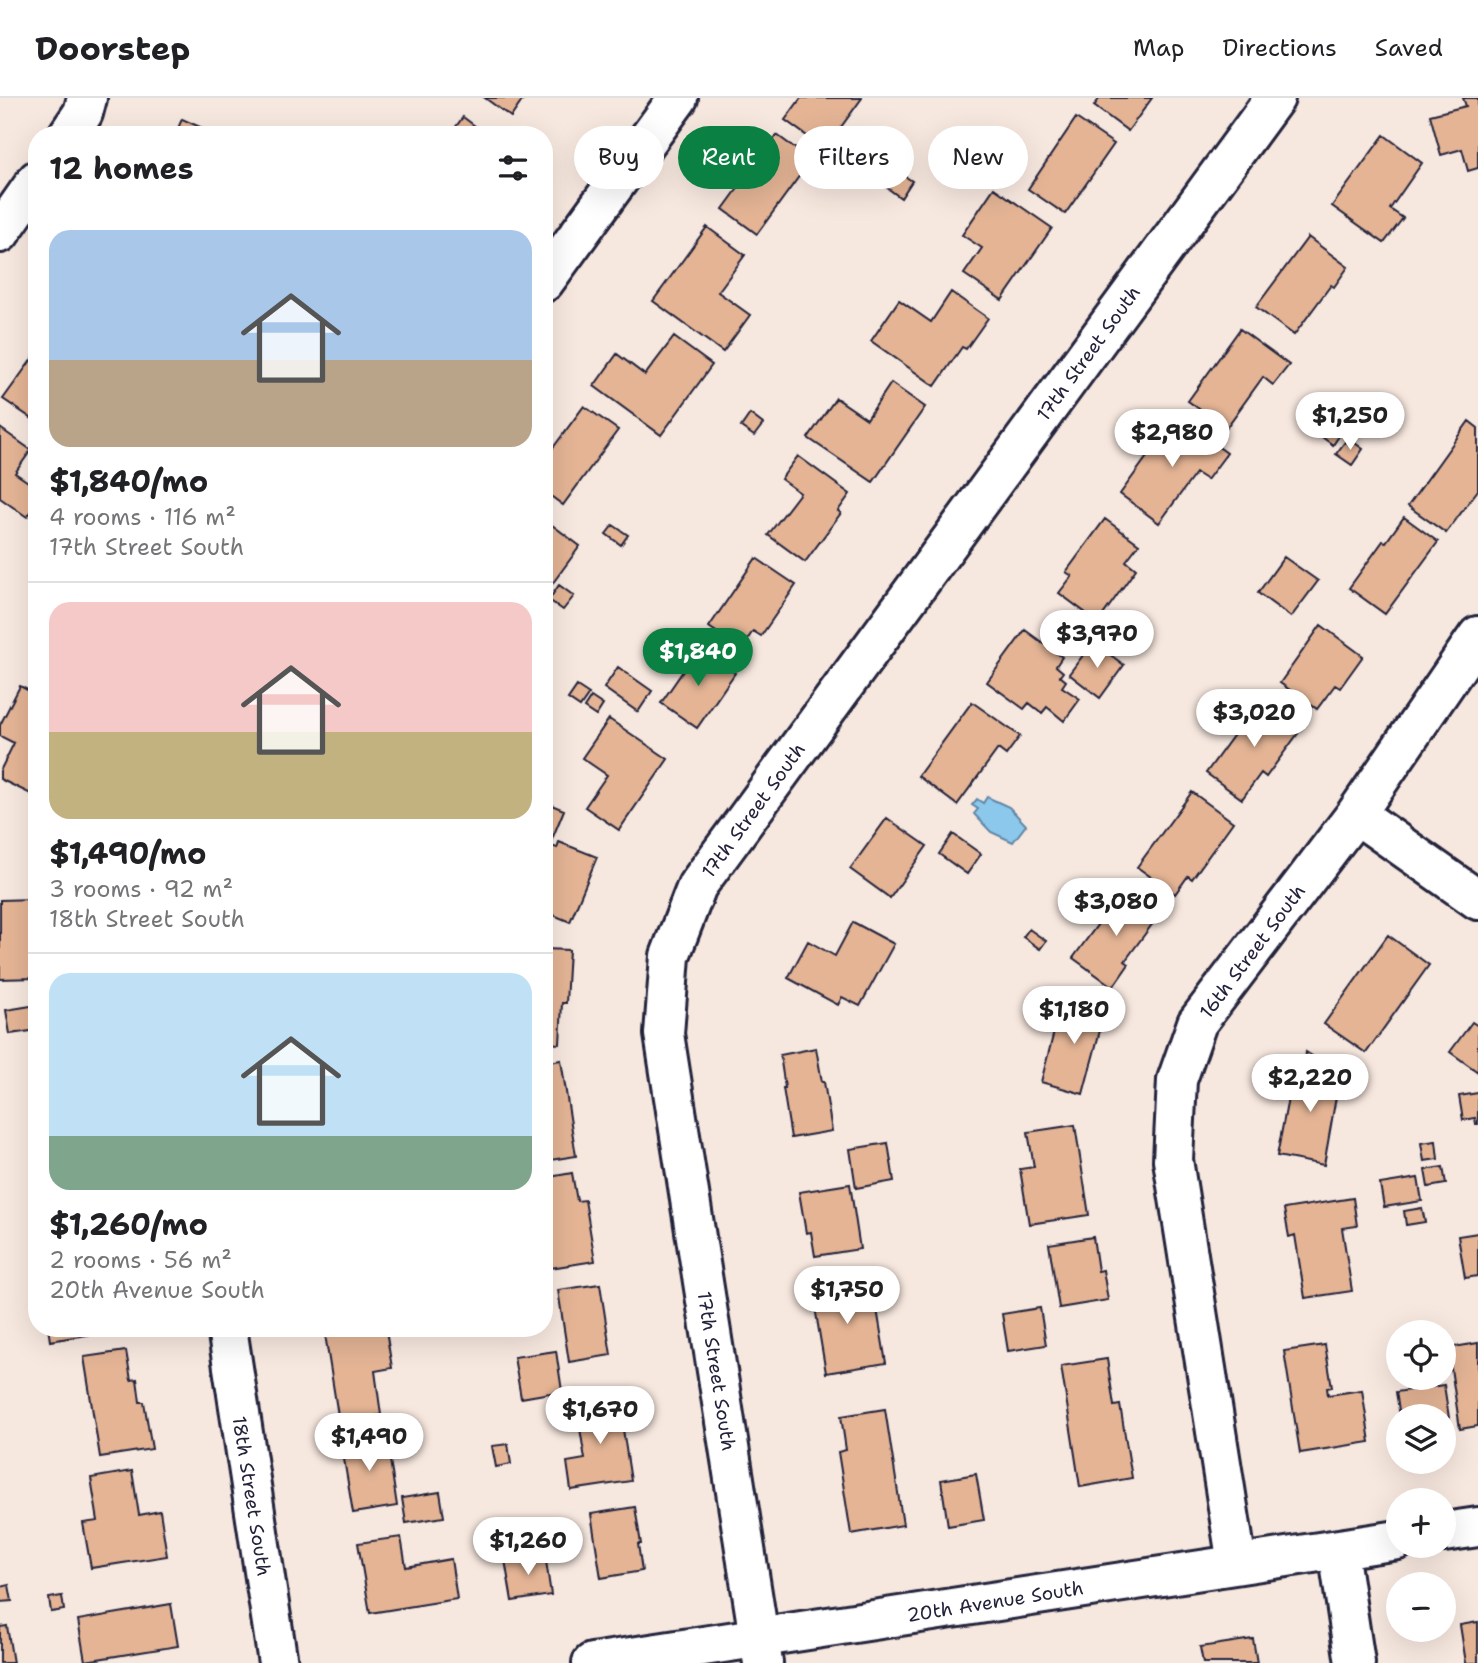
<!DOCTYPE html>
<html lang="en">
<head>
<meta charset="utf-8">
<style>
	body { margin:0; font-family:"Shantell Sans",sans-serif; background:#f2f2f2; color:#202124; height:100vh; display:flex; flex-direction:column; font-size:26px; white-space:nowrap }
	* { box-sizing:border-box; margin:0 }
	p { font-size:23px; color:#757577 }
	.icon { flex:none; width:38px; height:38px; fill:none; stroke:currentColor; stroke-width:2; stroke-linecap:round; stroke-linejoin:round }
	.map { position:relative; flex:1; overflow:hidden }
	.sheet { position:absolute; left:28px; top:28px; width:525px; height:1211px; display:flex; flex-direction:column; background:#fff; border-radius:28px; box-shadow:0 7px 28px #0002 }
	.sheet>* { flex:none }
	.hud { position:absolute; left:574px; top:28px; width:665px; height:63px; display:flex; gap:14px }
	.buttons { position:absolute; left:1386px; top:1222px; display:grid; gap:14px }
	.buttons a { display:grid; place-items:center; width:70px; height:70px; border-radius:50%; background:#fff; box-shadow:0 7px 28px #0002; font-size:35px }
	.price { position:absolute; translate:-50% -60px; padding:0 16px; border-radius:24px; background:#fff; color:#222; font-size:23px; line-height:46px; filter:drop-shadow(0 2px 4px #0008) }
	.price::after { content:''; position:absolute; left:50%; top:42px; width:21px; height:16px; margin-left:-10px; background:inherit; clip-path:polygon(0 0,100% 0,50% 100%) }
	.price.active { background:#0b8043; color:#fff }
	ul { padding:0; list-style:none }
	li { display:grid; align-content:center; gap:14px; height:371px; padding:0 21px }
	li+li { border-top:2px solid #e0e0e0 }
	li span { display:grid; place-items:center; height:217px; border-radius:21px; color:#555 }
	li>.icon { margin-inline-start:auto }
	span .icon { width:126px; height:126px; fill:#fffc; stroke-width:1 }
	li b { font-size:30px }
	h2 { display:flex; justify-content:space-between; align-items:center; height:84px; padding:0 21px; font-size:30px }
	.chip { padding:0 24px; border-radius:32px; background:#fff; box-shadow:0 7px 28px #0002; font-size:24px; line-height:63px }
	.chip.active { background:#0b8043; color:#fff }
	header { display:flex; align-items:center; gap:42px; box-sizing:border-box; height:98px; padding:0 35px; background:#fff; border-bottom:2px solid #e0e0e0 }
	header strong { font-size:33px }
	nav { display:flex; gap:38px; margin-inline-start:auto; font-size:24px }
	.map>svg:first-child { display:block }
	.water { fill:#8bc8eb; stroke:#6186a5; stroke-width:2 }
	.building { fill:#e4b495; stroke:#22223b; stroke-width:2 }
	.lines { fill:none; stroke-linecap:round; stroke-linejoin:round }
	.minor-casing { stroke:#22223b; stroke-width:44 }
	.minor { stroke:#fff; stroke-width:38 }
	.labels { text-anchor:middle; stroke-width:7; stroke-linejoin:round; paint-order:stroke }
	.street-label { font-size:19px; fill:#22223b; stroke:#fff }
</style>
</head>
<body>
<header>
<strong>Doorstep</strong>
<nav><a>Map</a><a>Directions</a><a>Saved</a></nav>
</header>
<div class="map">
<svg width="1478" height="1565" viewBox="0 0 1478 1565">
	<rect width="100%" height="100%" fill="#f7e8df"/>
	<filter id="ink" filterUnits="userSpaceOnUse"><feTurbulence type="fractalNoise" baseFrequency=".0143" numOctaves="2"/><feDisplacementMap in="SourceGraphic" scale="14" xChannelSelector="R" yChannelSelector="G"/><feConvolveMatrix kernelMatrix="1 2 1 2 8 2 1 2 1" color-interpolation-filters="sRGB"/></filter>
	<g filter="url(#ink)">
		<path class="water" d="M987,699L1009,709L1026,727L1013,744L991,734L974,716L978,711L972,707L977,701L983,705Z"/>
		<path class="building" d="M485,0H524L511,19Z
			M801,0H862L825,51L785,22Z
			M1100,0H1152L1128,33L1094,8Z
			M1463,0H1478V70L1468,73L1462,51L1441,57L1430,17L1466,8Z
			M463,19L487,37H450Z
			M1076,20L1114,46L1065,116L1028,91Z
			M182,21L218,37H175Z
			M777,37L811,62L757,136L723,111Z
			M1384,37L1422,65L1390,111L1403,120L1384,145L1332,108Z
			M897,73L912,83L901,100L886,89Z
			M994,90L1052,130L1002,202L964,176L982,150L962,137Z
			M707,129L745,157L718,194L750,217L723,254L653,203Z
			M1308,139L1348,169L1334,189L1331,187L1294,237L1256,209Z
			M951,194L988,220L966,251L962,249L935,288L871,243L899,202L931,224Z
			M1240,231L1289,267L1273,287L1263,279L1226,330L1188,303Z
			M674,239L712,267L661,337L594,288L617,256L645,277Z
			M37,254V324L3,301Z
			M891,285L925,309L873,384L808,340L836,300L867,321Z
			M584,308L618,332L563,407L544,393V362Z
			M750,316L763,326L754,338L741,329Z
			M1176,319L1227,355L1207,382L1196,375L1159,425L1120,396Z
			M1469,323L1478,330V392L1446,435L1408,408Z
			M0,330L31,352L15,375L37,390V406L27,419L0,400Z
			M1328,331L1339,338L1333,347L1322,339Z
			M1348,340L1363,351L1352,367L1336,356Z
			M798,358L850,396L838,413L841,415L805,464L768,437L800,395L781,381Z
			M1404,419L1438,444L1385,516L1349,490L1383,443L1386,444Z
			M544,421L580,448L544,497Z
			M1105,421L1139,446L1126,463L1136,471L1098,524L1059,495L1072,478L1066,474Z
			M613,427L628,437L621,447L606,436Z
			M1284,459L1318,483L1291,519L1258,495Z
			M756,460L796,487L761,538L753,533L741,551L709,529Z
			M559,487L574,498L563,512L549,502Z
			M1321,527L1363,558L1340,590L1335,587L1317,611L1280,585Z
			M1025,532L1062,559L1056,568L1063,574L1060,578L1066,583L1062,589L1080,601L1064,623L1047,609L1042,615L1029,605L1024,611L987,584Z
			M1093,544L1124,567L1100,600L1069,576Z
			M699,550L735,575L697,630L661,605Z
			M618,569L652,593L638,614L604,590Z
			M20,588L37,597V699L0,681V673L14,645L0,638V627Z
			M577,588L589,596L580,609L568,601Z
			M591,599L603,607L596,618L584,610Z
			M1260,601L1302,630L1266,679L1261,675L1242,701L1206,675Z
			M972,604L1020,638L1006,657L998,651L957,707L918,678Z
			M609,621L668,661L619,732L585,709L607,677L582,660Z
			M1192,694L1233,724L1192,781L1188,778L1175,796L1137,769Z
			M544,704L564,712L550,746L544,743Z
			M887,720L927,748L890,800L850,771Z
			M953,736L981,756L967,776L939,756Z
			M559,744L597,759L570,824L544,813V745L557,750Z
			M1123,792L1159,817L1125,863L1129,866L1113,889L1073,860Z
			M33,801L34,828H37V880L0,881V802Z
			M853,824L894,846L860,908L842,899L838,907L788,880L808,843L835,858Z
			M1029,831L1046,843L1040,851L1023,839Z
			M1388,837L1429,867L1366,955L1324,926Z
			M544,851L569,852L566,905H562L560,946L544,945Z
			M1066,899L1106,910L1083,996L1041,984L1055,930L1058,931Z
			M37,907V968L31,933L10,936L6,912Z
			M1472,924L1478,928V974L1450,954Z
			M816,950L822,984H824L832,1033L791,1040L783,990H785L780,957Z
			M1306,954L1340,976L1324,1067L1277,1058L1288,1000L1297,1001Z
			M561,962L576,1058L544,1063V965Z
			M1478,995V1026H1476L1475,1020L1463,1022L1459,998Z
			M1075,1027L1089,1117L1029,1126L1020,1071L1034,1069L1028,1034Z
			M1436,1043L1438,1061L1424,1063L1421,1045Z
			M888,1045L894,1083L856,1090L850,1051Z
			M1443,1069L1446,1086L1428,1089L1425,1072Z
			M572,1075L577,1103L585,1102L595,1163L544,1171V1080Z
			M1418,1080L1422,1103L1384,1109L1380,1086Z
			M850,1086L860,1151L815,1158L811,1134L806,1135L799,1094Z
			M1353,1100L1357,1128L1342,1130L1352,1193L1305,1200L1295,1137L1289,1139L1284,1111Z
			M1422,1110L1425,1124L1406,1127L1404,1113Z
			M1478,1135V1178L1465,1180L1458,1138Z
			M1093,1139L1098,1173L1103,1172L1108,1202L1059,1210L1049,1146Z
			M853,1178L857,1202L875,1199L886,1265L826,1275L811,1185Z
			M600,1186L611,1257L569,1264L558,1192Z
			M1040,1210L1046,1247L1008,1253L1002,1216Z
			M48,1230H128L50,1243Z
			M324,1230H368V1234L386,1232L392,1270L375,1273L381,1317L339,1324Z
			M1478,1245V1328L1460,1331L1448,1250Z
			M1325,1247L1332,1289L1327,1290L1328,1297L1362,1292L1370,1344L1300,1355L1284,1253Z
			M126,1253L131,1282L137,1281L140,1304H144L152,1351L100,1359L84,1259Z
			M556,1253L562,1293L521,1300L514,1259Z
			M1107,1261L1114,1308L1120,1307L1132,1380L1080,1389L1061,1268Z
			M1444,1287L1451,1333L1444,1334V1318H1400L1396,1294Z
			M618,1299L631,1383L571,1392L567,1364L585,1361L576,1306Z
			M885,1311L903,1427L851,1436L838,1354L846,1352L841,1318Z
			M386,1335L397,1408L353,1415L341,1343Z
			M508,1346L511,1366L496,1369L492,1348Z
			M132,1373L139,1417L160,1413L167,1458L91,1470L83,1425L98,1423L91,1380Z
			M976,1376L984,1422L948,1428L941,1382Z
			M440,1394L444,1419L406,1425L402,1400Z
			M635,1409L641,1446H638L642,1473L601,1480L591,1416Z
			M401,1439L406,1469L451,1461L457,1501L370,1515L358,1445Z
			M545,1456L551,1497L512,1503L505,1462Z
			M9,1487L12,1503L0,1504V1489Z
			M62,1498L64,1512L51,1514L49,1500Z
			M171,1506L178,1548L85,1563L78,1522Z
			M1478,1524V1565H1466L1460,1527Z
			M7,1528L13,1565H0V1529Z
			M1253,1541L1257,1565H1203L1200,1549Z"/>
		<g class="lines">
			<defs>
				<path id="minor" d="M68,37L83,15L87,0
					M0,135L37,82
					M544,184L678,0
					M1356,716L1478,802
					M227,1230L278,1565
					M1444,1434L1478,1429
					M1338,1452L1355,1565
					M1237,1466L1173,1062L1177,982L1197,925L1356,716L1478,538
					M592,1565L1398,1442
					M763,1565L664,936L670,858L697,788L1275,0"/>
			</defs>
			<use href="#minor" class="minor-casing"/>
			<use href="#minor" class="minor"/>
		</g>
	</g>
	<g class="labels">
		<g class="street-label">
			<text transform="translate(1088 255) rotate(-54)" y="7">17th Street South</text>
			<text transform="translate(753 712) rotate(-54)" y="7">17th Street South</text>
			<text transform="translate(1252 853) rotate(-53)" y="7">16th Street South</text>
			<text transform="translate(717 1273) rotate(81)" y="7">17th Street South</text>
			<text transform="translate(252 1398) rotate(81)" y="7">18th Street South</text>
			<text transform="translate(995 1503) rotate(-9)" y="7">20th Avenue South</text>
		</g>
	</g>
</svg>
<div class="buttons">
<a><svg class="icon" aria-label="locate" viewBox="0 0 24 24"><circle cx="12" cy="12" r="6"/><path d="M12 2v4M12 18v4M2 12h4M18 12h4"/></svg></a>
<a><svg class="icon" aria-label="layers" viewBox="0 0 24 24"><path d="M12 4l9 5-9 5-9-5zM3 14l9 5 9-5"/></svg></a>
<a>+</a>
<a>−</a>
</div>
<b class="price" style="left:1350px;top:354px">$1,250</b>
<b class="price" style="left:1172px;top:371px">$2,980</b>
<b class="price" style="left:1097px;top:572px">$3,970</b>
<b class="price active" style="left:698px;top:590px">$1,840</b>
<b class="price" style="left:1254px;top:651px">$3,020</b>
<b class="price" style="left:1116px;top:840px">$3,080</b>
<b class="price" style="left:1074px;top:948px">$1,180</b>
<b class="price" style="left:1310px;top:1016px">$2,220</b>
<b class="price" style="left:847px;top:1228px">$1,750</b>
<b class="price" style="left:600px;top:1348px">$1,670</b>
<b class="price" style="left:369px;top:1375px">$1,490</b>
<b class="price" style="left:528px;top:1479px">$1,260</b>
<div class="hud">
<a class="chip">Buy</a>
<a class="chip active">Rent</a>
<a class="chip">Filters</a>
<a class="chip">New</a>
</div>
<section class="sheet">
<h2>12 homes<svg class="icon" aria-label="filters" viewBox="0 0 24 24"><path d="M4 7h16M4 17h16"/><circle cx="9" cy="7" r="2"/><circle cx="15" cy="17" r="2"/></svg></h2>
<ul>
<li><span style="background:linear-gradient(#a9c7e8 60%,#b9a48a 0)"><svg class="icon" aria-label="home" viewBox="0 0 24 24"><path d="M3 11l9-7 9 7M6 9v11h12V9"/></svg></span><div><b>$1,840/mo</b><p>4 rooms · 116 m²</p><p>17th Street South</p></div></li>
<li><span style="background:linear-gradient(#f6c9c9 60%,#c2b280 0)"><svg class="icon" aria-label="home" viewBox="0 0 24 24"><path d="M3 11l9-7 9 7M6 9v11h12V9"/></svg></span><div><b>$1,490/mo</b><p>3 rooms · 92 m²</p><p>18th Street South</p></div></li>
<li><span style="background:linear-gradient(#bfe0f5 75%,#7fa58c 0)"><svg class="icon" aria-label="home" viewBox="0 0 24 24"><path d="M3 11l9-7 9 7M6 9v11h12V9"/></svg></span><div><b>$1,260/mo</b><p>2 rooms · 56 m²</p><p>20th Avenue South</p></div></li>
</ul>
</section>
</div>
</body>
</html>
